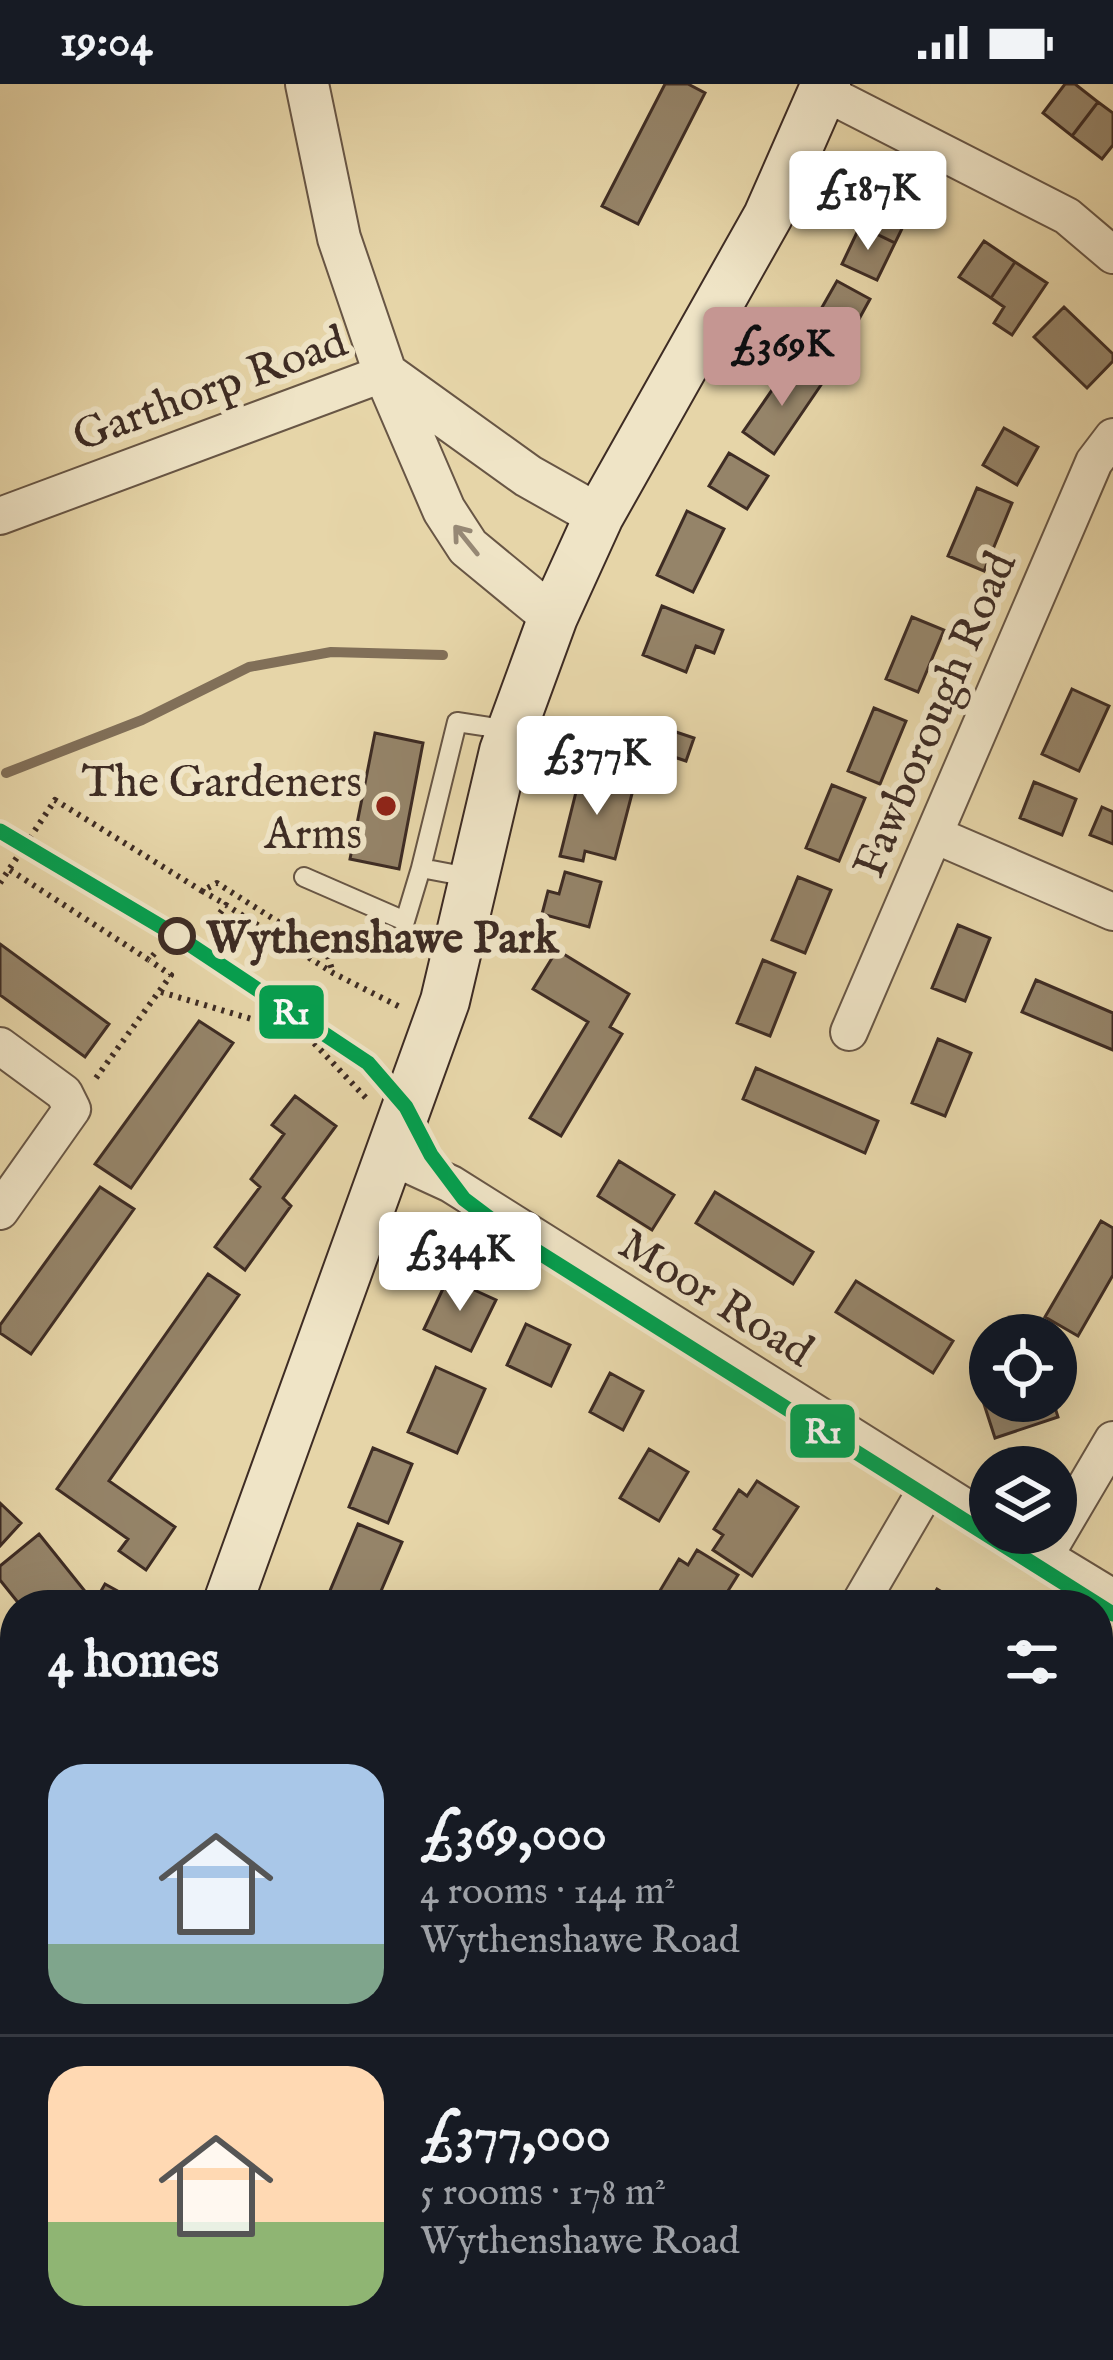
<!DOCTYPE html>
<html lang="en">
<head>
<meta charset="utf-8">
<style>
	body { margin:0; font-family:"IM FELL English",serif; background:#20242c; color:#f1f3f6; height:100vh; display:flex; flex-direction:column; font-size:45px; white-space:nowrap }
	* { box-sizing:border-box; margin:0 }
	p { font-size:39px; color:#9ea1a6 }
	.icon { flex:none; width:66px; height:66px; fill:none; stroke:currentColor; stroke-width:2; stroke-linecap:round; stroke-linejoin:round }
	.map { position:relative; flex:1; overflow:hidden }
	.side { position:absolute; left:0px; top:1506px; width:1113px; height:771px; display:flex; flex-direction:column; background:#171b24; border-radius:48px 48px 0 0; box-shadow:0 12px 48px #0002 }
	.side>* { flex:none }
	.tools { position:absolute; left:969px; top:1230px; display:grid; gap:24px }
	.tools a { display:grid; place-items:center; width:108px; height:108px; border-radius:50%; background:#171b24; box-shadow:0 12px 48px #0002; font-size:60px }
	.price { position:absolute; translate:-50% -102px; padding:0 27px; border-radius:12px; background:#fff; color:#222; font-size:39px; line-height:78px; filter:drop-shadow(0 3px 6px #0008) }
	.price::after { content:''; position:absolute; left:50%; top:72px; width:36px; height:27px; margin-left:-18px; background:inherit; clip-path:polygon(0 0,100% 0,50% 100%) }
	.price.selected { background:#c59692; color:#111 }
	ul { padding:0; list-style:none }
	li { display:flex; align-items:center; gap:36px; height:300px; padding:0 48px }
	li+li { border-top:3px solid #363941 }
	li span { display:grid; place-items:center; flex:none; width:336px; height:240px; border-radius:36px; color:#555 }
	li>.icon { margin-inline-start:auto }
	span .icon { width:144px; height:144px; fill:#fffc; stroke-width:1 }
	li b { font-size:51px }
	h2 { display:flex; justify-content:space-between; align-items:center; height:144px; padding:0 48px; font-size:51px }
	.status { display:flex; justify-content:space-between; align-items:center; height:84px; padding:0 60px; background:#171b24; direction:ltr }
	.status svg { height:33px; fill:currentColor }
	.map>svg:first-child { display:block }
	.green { fill:#c9b892; stroke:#84725b; stroke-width:3 }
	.water { fill:#ad9c7b; stroke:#816f58; stroke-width:3 }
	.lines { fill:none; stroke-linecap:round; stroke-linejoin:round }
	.stream { stroke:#816f58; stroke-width:10 }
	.building { fill:#958469; stroke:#3e2c24; stroke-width:3 }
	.service-casing { stroke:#685645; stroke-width:22 }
	.minor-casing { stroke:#685645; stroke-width:40 }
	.tertiary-casing { stroke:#685645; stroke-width:46 }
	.secondary-casing { stroke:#3e2c24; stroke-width:52 }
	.path { stroke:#3e2c24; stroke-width:6; stroke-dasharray:3 6; stroke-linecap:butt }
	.service { stroke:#efe4c6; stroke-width:18 }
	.minor { stroke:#efe4c6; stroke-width:36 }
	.tertiary { stroke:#efe4c6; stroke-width:42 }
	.secondary { stroke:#efe4c6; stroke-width:48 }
	.rail-1-casing { stroke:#efe4c6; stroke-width:24 }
	.rail-1 { stroke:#03a04f; stroke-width:15 }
	.oneway { stroke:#968875 }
	.poi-dot { fill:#8f2418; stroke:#efe4c6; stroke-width:4.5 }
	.stop-dot { fill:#efe4c6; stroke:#3e2c24; stroke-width:6 }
	.labels { text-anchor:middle; stroke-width:12; stroke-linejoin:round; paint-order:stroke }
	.street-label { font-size:45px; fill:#3e2c24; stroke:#efe4c6 }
	.poi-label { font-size:45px; fill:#3e2c24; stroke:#efe4c6; text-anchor:end }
	.stop-label { font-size:45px; font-weight:bold; fill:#3e2c24; stroke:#efe4c6; text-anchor:start }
	.line-badge { stroke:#efe4c6; stroke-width:4.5 }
	.badge-label { font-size:33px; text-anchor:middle; font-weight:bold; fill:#fff }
</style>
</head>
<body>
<div class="status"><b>19:04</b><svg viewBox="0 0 49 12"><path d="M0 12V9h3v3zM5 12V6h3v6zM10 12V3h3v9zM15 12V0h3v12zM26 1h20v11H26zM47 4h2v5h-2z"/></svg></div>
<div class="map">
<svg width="1113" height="2276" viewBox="0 0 1113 2276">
	<rect width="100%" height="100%" fill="#e6d5a8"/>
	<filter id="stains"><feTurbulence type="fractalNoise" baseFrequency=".00167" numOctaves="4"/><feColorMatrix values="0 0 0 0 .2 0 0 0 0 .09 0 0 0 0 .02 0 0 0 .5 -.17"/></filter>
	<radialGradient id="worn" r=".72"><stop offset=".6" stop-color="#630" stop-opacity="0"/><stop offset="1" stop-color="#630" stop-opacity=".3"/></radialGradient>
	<path class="green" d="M1098,1558L1113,1570V2249L1098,2262Z"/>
	<path class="water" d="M1098,1790L1113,1801V1915L1098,1926Z"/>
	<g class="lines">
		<path class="stream" d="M6,689L142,636L249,583L331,568L443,571"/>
	</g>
	<path class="building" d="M665,0H688L705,9L638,140L602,122Z
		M1065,0H1075L1098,18L1072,52L1043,29Z
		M1098,18L1113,29V61L1102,75L1072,52Z
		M878,105L913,122L895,159L860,142Z
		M860,142L895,159L877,196L842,180Z
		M984,157L1015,178L991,214L959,193Z
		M1015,178L1047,199L1012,251L994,239L1004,223L991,214Z
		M837,197L870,215L830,288L796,269Z
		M1064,223L1113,270V277L1087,304L1034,253Z
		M790,280L821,301L774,370L743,348Z
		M1004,344L1038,363L1017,401L983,381Z
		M729,369L768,392L747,425L709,402Z
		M977,404L1012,419L984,487L948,472Z
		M687,427L724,445L693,508L657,491Z
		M662,522L723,546L714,569L696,562L686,588L643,571Z
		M912,533L944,546L918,608L886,595Z
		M1072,605L1109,622L1079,687L1042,670Z
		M874,624L906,637L880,700L848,687Z
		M649,639L694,654L686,677L674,673L667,694L627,680Z
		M375,649L423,659L399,785L350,775Z
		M581,688L634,702L615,775L585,767L583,777L560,772Z
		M1034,698L1076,715L1062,751L1020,734Z
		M832,701L865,714L839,777L806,764Z
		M1102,723L1113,728V760L1090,751Z
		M565,788L601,798L589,843L542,830L548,807L559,810Z
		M798,793L831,806L805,869L772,856Z
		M958,841L990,854L965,917L932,904Z
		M0,860L109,940L85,973L0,911Z
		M557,866L629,910L610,943L622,950L561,1052L530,1034L588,938L533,905Z
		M763,876L795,889L770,952L737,939Z
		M1036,896L1113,929V966L1022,928Z
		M199,937L233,959L131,1104L95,1080Z
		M938,955L971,969L945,1032L912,1019Z
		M756,984L878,1037L865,1069L743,1015Z
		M295,1012L336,1042L283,1114L291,1122L245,1186L215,1163L260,1103L251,1095L284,1050L272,1041Z
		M619,1077L674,1111L652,1146L598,1112Z
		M100,1103L134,1125L31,1270L0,1249V1241Z
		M715,1108L813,1168L793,1200L696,1139Z
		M1101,1137L1113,1144V1191L1078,1252L1045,1233Z
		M208,1190L239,1211L109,1397L175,1443L146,1486L119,1467L128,1455L57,1405Z
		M448,1194L496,1216L471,1267L424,1245Z
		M856,1197L953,1257L933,1289L836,1228Z
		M526,1240L570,1261L551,1302L507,1281Z
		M436,1283L485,1305L457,1369L408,1348Z
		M610,1289L643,1307L623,1346L590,1328Z
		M990,1315L1053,1317L1058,1333L995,1354L983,1317Z
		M373,1364L412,1380L388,1439L349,1423Z
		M649,1365L688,1388L659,1437L620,1414Z
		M757,1397L798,1423L752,1492L713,1466L723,1451L714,1445L739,1406L747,1412Z
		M0,1419L21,1439L0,1462Z
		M358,1440L402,1458L375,1521H324Z
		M39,1450L84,1506L65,1521H20L0,1496V1482Z
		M697,1466L738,1491L719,1521H663L655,1515L679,1475L688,1481Z
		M105,1500L143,1521H93Z
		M937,1505L963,1521H928Z
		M0,1739L15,1750V1789L0,1778Z
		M298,2262H590L596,2276H302Z
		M612,2262H757L764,2276H619Z"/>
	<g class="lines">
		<defs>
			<path id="service" d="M421,784L457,638L510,646
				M304,793L405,837L421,784L474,794"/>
			<path id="minor" d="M824,8L1067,132L1113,171
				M0,432L385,289
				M935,751L1113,828
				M849,948L1094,378L1113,353
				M0,962L64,1009L72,1025L0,1127
				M390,1072L451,1100L990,1439
				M1006,1449L1113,1514
				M1044,1473L1113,1356
				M859,1521L929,1401
				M0,1807L15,1816"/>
			<path id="tertiary" d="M307,0L339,154L385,289L444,426L468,463L553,533
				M386,290L528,392L599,432"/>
			<path id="secondary" d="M227,1521L445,917L504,667L553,533L599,432L768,132L826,0
				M5,2276L15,2232"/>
		</defs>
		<use href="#service" class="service-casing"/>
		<use href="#minor" class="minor-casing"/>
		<use href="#tertiary" class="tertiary-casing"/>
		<use href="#secondary" class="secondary-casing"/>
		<path class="path" d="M10,786L149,876L155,869
			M0,799L55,716L202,807L217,799L327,869L333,889
			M202,807L225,820
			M220,829L226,821L333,889L402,924
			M161,908L295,948L313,958L366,1014
			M96,994L171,891L149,876"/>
		<use href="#service" class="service"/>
		<use href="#minor" class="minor"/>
		<use href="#tertiary" class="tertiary"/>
		<use href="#secondary" class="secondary"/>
		<defs>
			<path id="rail-1" d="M0,747L177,852L368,979L406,1023L431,1071L464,1115L516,1154L1113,1530"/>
		</defs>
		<use href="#rail-1" class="rail-1-casing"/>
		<use href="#rail-1" class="rail-1"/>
	</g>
	<defs><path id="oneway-shaft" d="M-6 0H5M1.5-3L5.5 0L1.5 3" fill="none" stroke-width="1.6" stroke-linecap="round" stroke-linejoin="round" transform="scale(3)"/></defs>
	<use class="oneway" href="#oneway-shaft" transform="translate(466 456) rotate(-129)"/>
	<circle class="poi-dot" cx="386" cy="722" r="12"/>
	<circle class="stop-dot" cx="177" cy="852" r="16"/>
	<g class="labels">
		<g class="street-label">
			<text transform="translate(209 303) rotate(-20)" y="16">Garthorp Road</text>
			<text transform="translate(933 630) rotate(-67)" y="16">Fawborough Road</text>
			<text transform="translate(717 1212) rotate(32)" y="16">Moor Road</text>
		</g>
		<g class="poi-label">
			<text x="362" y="712">The Gardeners<tspan x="362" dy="52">Arms</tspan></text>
		</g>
		<g class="stop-label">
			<text x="206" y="868">Wythenshawe Park</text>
		</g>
	</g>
	<g class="line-badge">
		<rect x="257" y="899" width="69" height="58" rx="12" fill="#03a04f"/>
		<rect x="788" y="1318" width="69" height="58" rx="12" fill="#03a04f"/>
	</g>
	<g class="badge-label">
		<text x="291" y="940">R1</text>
		<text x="823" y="1359">R1</text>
	</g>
	<rect width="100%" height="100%" filter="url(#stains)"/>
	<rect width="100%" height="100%" fill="url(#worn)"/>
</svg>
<div class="tools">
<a><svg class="icon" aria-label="locate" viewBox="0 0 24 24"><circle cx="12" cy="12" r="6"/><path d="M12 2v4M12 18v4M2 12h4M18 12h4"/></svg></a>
<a><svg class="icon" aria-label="layers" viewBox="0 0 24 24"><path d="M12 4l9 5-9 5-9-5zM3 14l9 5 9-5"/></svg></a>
</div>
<b class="price" style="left:868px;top:169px">£187K</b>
<b class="price selected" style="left:782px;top:325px">£369K</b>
<b class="price" style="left:597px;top:734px">£377K</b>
<b class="price" style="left:460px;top:1230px">£344K</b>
<section class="side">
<h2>4 homes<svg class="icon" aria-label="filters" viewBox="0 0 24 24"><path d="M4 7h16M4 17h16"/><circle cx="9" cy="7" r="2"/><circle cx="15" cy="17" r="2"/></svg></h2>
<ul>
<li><span style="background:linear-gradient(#a9c7e8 75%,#7fa58c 0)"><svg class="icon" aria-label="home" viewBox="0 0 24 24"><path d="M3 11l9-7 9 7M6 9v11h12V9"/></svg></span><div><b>£369,000</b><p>4 rooms · 144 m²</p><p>Wythenshawe Road</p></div></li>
<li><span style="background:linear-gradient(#ffd9b3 65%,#8fb573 0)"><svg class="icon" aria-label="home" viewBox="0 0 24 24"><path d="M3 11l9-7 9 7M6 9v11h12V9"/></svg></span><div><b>£377,000</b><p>5 rooms · 178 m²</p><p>Wythenshawe Road</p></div></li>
</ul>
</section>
</div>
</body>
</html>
